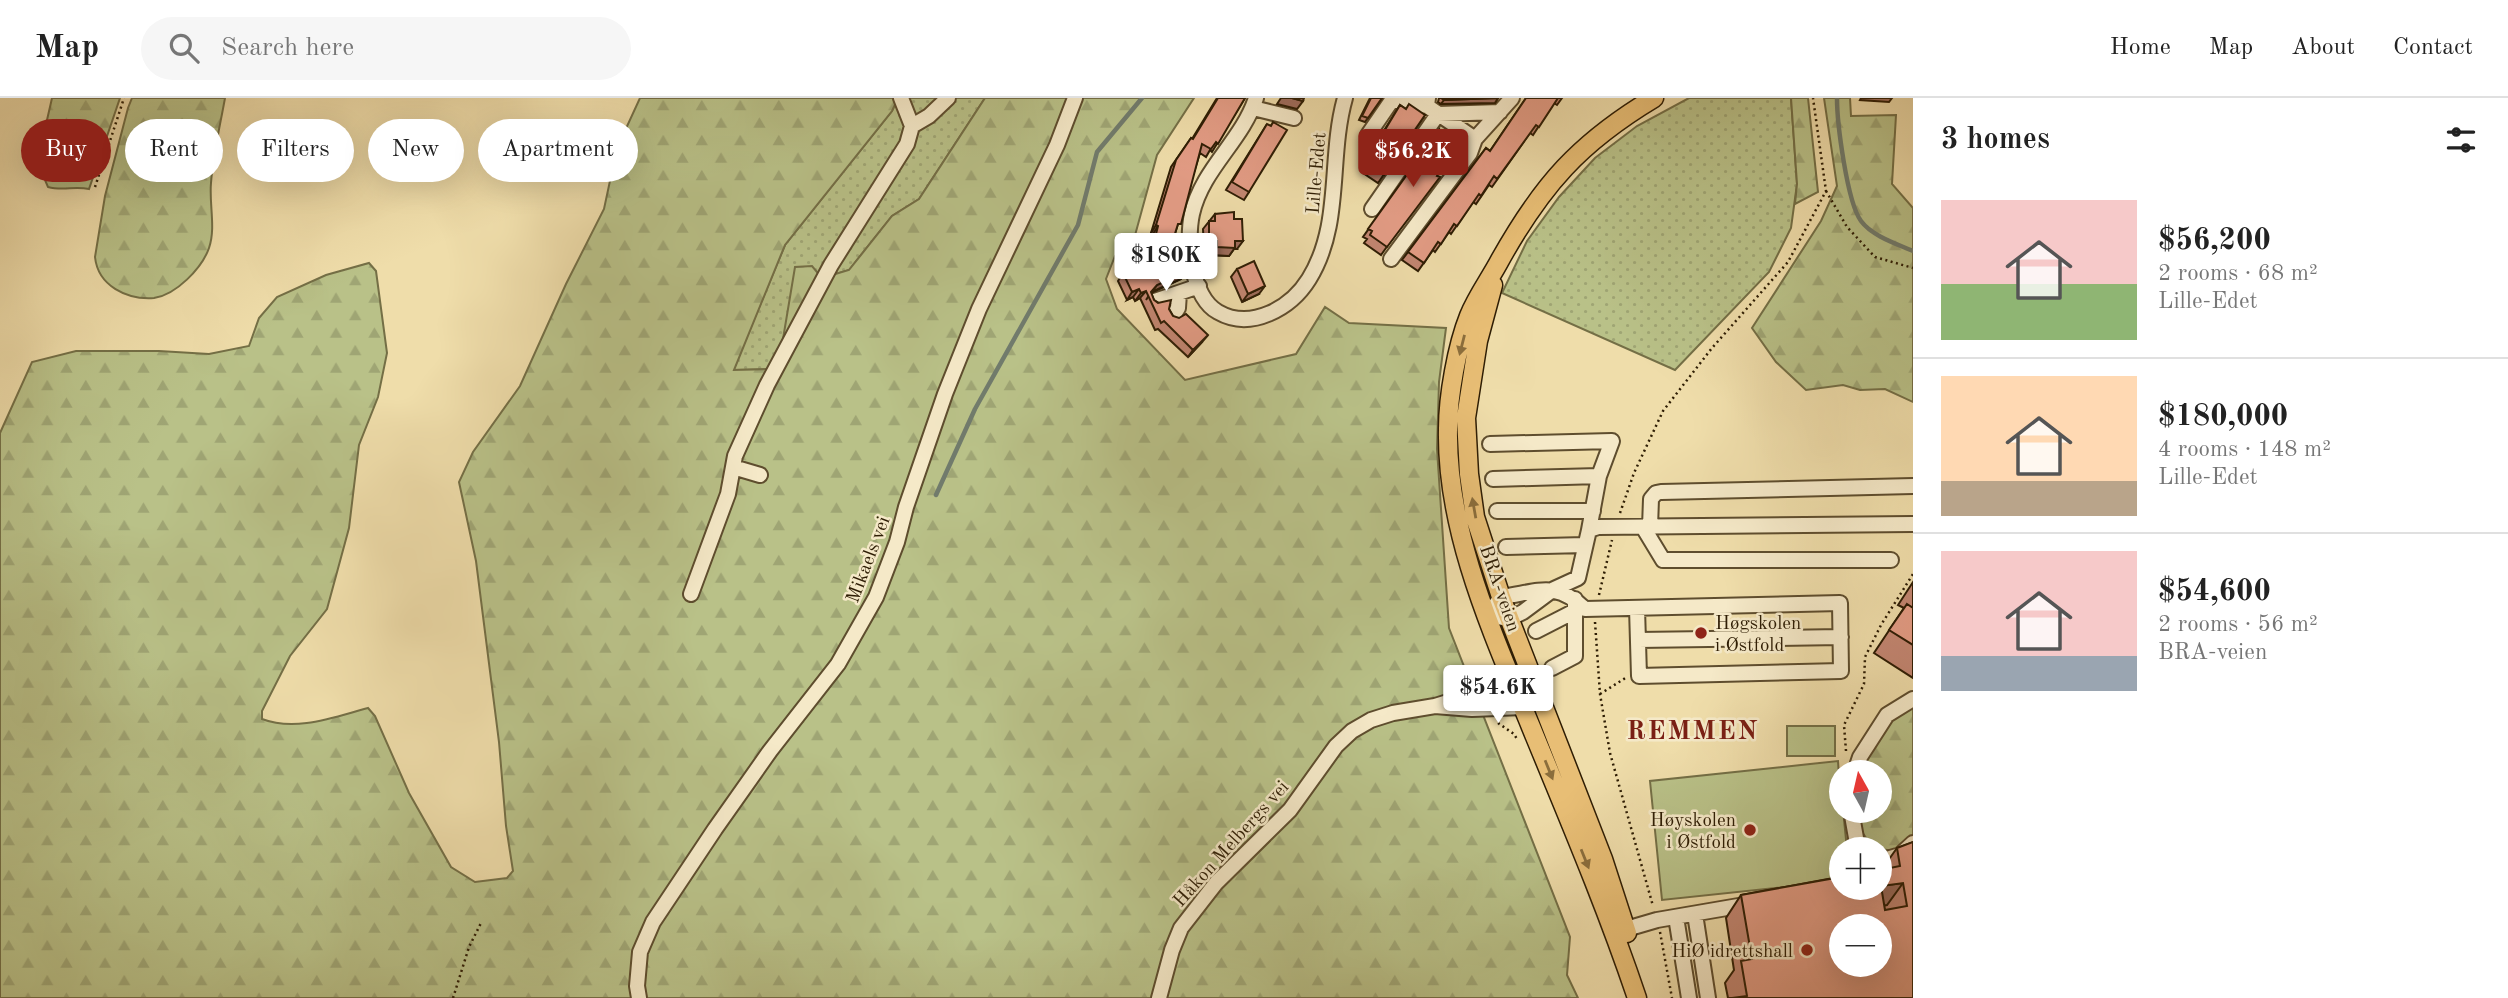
<!DOCTYPE html>
<html lang="en">
<head>
<meta charset="utf-8">
<style>
	body { margin:0; font-family:"Old Standard TT",serif; background:#f6f6f6; color:#222; height:100vh; display:flex; flex-direction:column; font-size:26px; white-space:nowrap }
	* { box-sizing:border-box; margin:0 }
	p { font-size:23px; color:#767676 }
	.icon { flex:none; width:38px; height:38px; fill:none; stroke:currentColor; stroke-width:2; stroke-linecap:round; stroke-linejoin:round }
	.map { position:relative; flex:1; overflow:hidden }
	.drawer { display:flex; flex-direction:column; background:#fff; width:595px }
	.drawer>* { flex:none }
	.guide { position:absolute; left:21px; top:21px; width:665px; height:63px; display:flex; gap:14px }
	.needle { width:46px; rotate:352deg }
	.buttons { position:absolute; left:1829px; top:662px; display:grid; gap:14px }
	.buttons a { display:grid; place-items:center; width:63px; height:63px; border-radius:50%; background:#fff; box-shadow:0 7px 28px #0002; font-size:35px }
	.price { position:absolute; translate:-50% -60px; padding:0 16px; border-radius:7px; background:#fff; color:#222; font-size:23px; line-height:46px; filter:drop-shadow(0 2px 4px #0008) }
	.price::after { content:''; position:absolute; left:50%; top:42px; width:21px; height:16px; margin-left:-10px; background:inherit; clip-path:polygon(0 0,100% 0,50% 100%) }
	.price.active { background:#8f2418; color:#fff }
	ul { padding:0; list-style:none }
	li { display:flex; align-items:center; gap:21px; height:175px; padding:0 28px }
	li+li { border-top:2px solid #e0e0e0 }
	li span { display:grid; place-items:center; flex:none; width:196px; height:140px; border-radius:0px; color:#555 }
	li>.icon { margin-inline-start:auto }
	span .icon { width:84px; height:84px; fill:#fffc; stroke-width:1 }
	li b { font-size:30px }
	h2 { display:flex; justify-content:space-between; align-items:center; height:84px; padding:0 28px; font-size:30px }
	.chip { padding:0 24px; border-radius:32px; background:#fff; box-shadow:0 7px 28px #0002; font-size:24px; line-height:63px }
	.chip.active { background:#8f2418; color:#fff }
	header { display:flex; align-items:center; gap:42px; box-sizing:border-box; height:98px; padding:0 35px; background:#fff; border-bottom:2px solid #e0e0e0 }
	header strong { font-size:33px }
	nav { display:flex; gap:38px; margin-inline-start:auto; font-size:24px }
	.search { width:490px; height:63px; background:#f6f6f6; display:flex; align-items:center; gap:18px; box-sizing:border-box; padding:0 24px; border-radius:38px; color:#767676; font-size:26px }
	main { display:flex; flex:1; min-height:0 }
	.map>svg:first-child { display:block }
	.grass { fill:url(#grass-dots); stroke:#746f46; stroke-width:2 }
	.forest { fill:url(#forest-firs); stroke:#746f46; stroke-width:2 }
	.garden { fill:#b9c188; stroke:#746f46; stroke-width:2 }
	.lines { fill:none; stroke-linecap:round; stroke-linejoin:round }
	.stream { stroke:#717b6c; stroke-width:4.5 }
	.minor-casing { stroke:#5e4d2e; stroke-width:18 }
	.major-casing { stroke:#2e1d04; stroke-width:21 }
	.path { stroke:#2e1d04; stroke-width:2.5; stroke-dasharray:2 3.5; stroke-linecap:butt }
	.minor { stroke:#f5e9c8; stroke-width:14 }
	.major { stroke:#e8be75; stroke-width:18 }
	.wall { fill:#c38672; stroke:#2e1d04; stroke-width:2 }
	.shaded-wall { fill:#9f6d5d; stroke:#2e1d04; stroke-width:2 }
	.building { fill:#e39c85; stroke:#2e1d04; stroke-width:2; fill-rule:evenodd }
	.oneway { fill:#8b6e3c }
	.poi-dot { fill:#8f2418; stroke:#f5e9c8; stroke-width:2.5 }
	.labels { text-anchor:middle; stroke-width:5; stroke-linejoin:round; paint-order:stroke }
	.street-label { font-size:19px; fill:#2e1d04; stroke:#f5e9c8 }
	.poi-label { font-size:19px; fill:#2e1d04; stroke:#f5e9c8; text-anchor:end }
	.district-label { font-size:26px; font-weight:bold; letter-spacing:2px; fill:#7a1f14; stroke:#f5e9c8 }
</style>
</head>
<body>
<header>
<strong>Map</strong>
<div class="search"><svg class="icon" aria-label="search" viewBox="0 0 24 24"><circle cx="10" cy="10" r="6"/><path d="M15 15l6 6"/></svg>Search here</div>
<nav><a>Home</a><a>Map</a><a>About</a><a>Contact</a></nav>
</header>
<main>
<div class="map">
<svg width="1913" height="900" viewBox="0 0 1913 900">
	<defs>
		<pattern id="grass-dots" width="8" height="8" patternUnits="userSpaceOnUse" patternTransform="scale(1.75)"><rect width="8" height="8" fill="#b9c188"/><path d="M2 2h.1M6 6h.1" fill="none" stroke="#9fa574" stroke-width="1.8" stroke-linecap="round"/></pattern>
		<pattern id="forest-firs" width="22" height="20" patternUnits="userSpaceOnUse" patternTransform="scale(1.75)"><rect width="22" height="20" fill="#b9c188"/><path d="M5 1l3.5 6h-7zM16 11l3.5 6h-7z" fill="#9fa574"/></pattern>
	</defs>
	<rect width="100%" height="100%" fill="#efddaa"/>
	<filter id="stains"><feTurbulence type="fractalNoise" baseFrequency=".00286" numOctaves="4"/><feColorMatrix values="0 0 0 0 .2 0 0 0 0 .09 0 0 0 0 .02 0 0 0 .5 -.17"/></filter>
	<radialGradient id="worn" r=".72"><stop offset=".6" stop-color="#630" stop-opacity="0"/><stop offset="1" stop-color="#630" stop-opacity=".3"/></radialGradient>
	<path class="grass" d="M898,0H985L919,101L892,118L849,172L822,180L778,271L733,272L785,147L892,13Z
		M1689,0H1791L1797,86L1791,130L1769,174L1675,272L1502,195L1527,143L1559,99L1595,60L1637,28Z"/>
	<path class="forest" d="M52,0H120L89,91C74,88 63,93 48,89C34,61 46,29 52,0Z
		M132,0H225C220,28 213,57 211,85C209,106 216,130 209,150C202,170 176,197 154,200C127,202 98,188 95,159L105,98L128,10Z
		M640,0H898L892,13L785,147L734,272L778,271L795,169L812,168L822,180L849,172L892,118L919,101L985,0H1194L1157,57L1134,141L1115,158L1106,181L1117,211L1185,282L1296,256L1325,209L1349,225L1446,230L1439,284L1437,351L1449,530L1570,839L1567,877L1578,900H0V335L32,264L76,253H159L209,256L249,248L259,220L277,199L326,177L369,165L376,173L387,255L378,299L359,347L349,430L327,511L290,558L262,613V621C296,634 334,619 368,610L375,618L409,695L451,769L475,784L507,780L513,773L506,728L499,644L476,463L459,384L473,354L520,288L566,186L604,111L617,50Z
		M1791,0H1808L1818,94L1795,106L1797,86Z
		M1824,0H1850L1851,18L1896,17L1892,86L1913,110V304L1885,291L1860,292L1843,287L1806,292L1776,264L1752,230L1821,123L1837,88Z
		M1913,608V741L1899,752C1894,752 1886,753 1881,751C1865,745 1857,728 1856,712H1880V674H1859L1860,666L1892,622Z"/>
	<path class="garden" d="M1787,628H1835V658H1787Z
		M1838,663L1841,712H1843L1847,751H1841V783L1662,802L1650,683Z"/>
	<g class="lines">
		<path class="stream" d="M1837,0C1837,25 1847,104 1861,123C1872,138 1897,146 1913,153
			M936,397L975,311L1078,127L1097,54L1142,0"/>
		<defs>
			<path id="minor" d="M1256,0C1242,43 1202,71 1192,116C1186,143 1191,199 1218,214C1251,233 1291,210 1309,181C1343,126 1328,60 1345,0
				M1253,10L1294,20
				M912,28L929,18L948,0
				M1368,37L1392,2L1427,8
				M1475,41L1512,0
				M1372,111L1438,16L1500,14
				M1391,161L1470,55L1475,41L1427,8L1428,0
				M1155,203L1199,188
				M1173,218L1178,210L1179,195
				M1490,346L1612,343L1599,378L1589,432
				M733,369L760,377
				M1493,381L1599,378
				M1497,413H1593
				M1643,429L1663,462H1891
				M1650,429L1651,401L1656,395L1661,394L1913,388
				M1506,449L1585,447
				M691,496L728,396L735,358L767,287L831,167L907,46L912,28L901,0
				M1637,510L1639,578L1841,573L1840,505L1585,511C1556,482 1538,494 1501,499L1488,517L1509,521L1523,514L1554,491L1578,480L1589,432L1598,429L1913,426
				M1536,533L1575,513
				M1638,542L1841,539
				M1552,570L1575,558V501
				M1855,674L1860,659L1887,617L1913,601
				M1851,712L1858,751
				M1880,763L1900,757L1913,745
				M1695,816L1708,900
				M1676,819L1689,900
				M1616,834L1657,822L1750,806
				M639,900L637,888L640,854L653,824L715,731L770,653L838,566L876,499L897,444L906,409L945,296L979,211L1057,47L1075,0
				M1159,900L1172,852L1181,830L1216,785L1290,712L1336,648L1352,633L1371,622L1393,615L1435,608L1512,584L1537,590L1523,609L1472,611L1435,608"/>
			<path id="major" d="M1493,187L1478,243L1466,320L1469,376L1475,419L1501,499L1603,761L1627,835
				M1637,900C1606,808 1568,719 1531,629C1493,536 1446,434 1448,331C1448,298 1457,248 1469,218C1477,198 1490,181 1500,162C1542,87 1579,45 1654,0"/>
		</defs>
		<use href="#minor" class="minor-casing"/>
		<use href="#major" class="major-casing"/>
		<path class="path" d="M95,89L124,0
			M1826,93L1847,129L1875,159L1913,170
			M1620,415L1634,375L1663,313L1712,250L1788,164L1826,93L1813,0
			M1599,497L1612,442
			M1595,524L1600,596L1610,655L1653,808
			M1600,596L1627,579
			M1498,625L1514,636L1518,643
			M1846,653L1844,627L1864,586L1865,559L1881,527L1913,476
			M1660,834L1672,900
			M453,900L469,849L482,823"/>
		<use href="#minor" class="minor"/>
		<use href="#major" class="major"/>
	</g>
	<path class="wall" d="M1217,0H1245L1212,54L1210,52L1206,59L1200,55L1173,142L1168,150L1150,144L1153,136L1151,135L1171,69L1191,40L1192,41Z
		M1370,0H1382L1365,24L1359,22Z
		M1439,0H1498L1495,5L1441,6L1438,4Z
		M1526,0H1562L1557,7L1554,5L1533,37L1530,35L1492,89L1489,87L1476,106L1473,104L1451,136L1449,134L1435,154L1433,152L1418,173L1402,162L1486,50L1490,53Z
		M1400,7L1406,11L1425,17L1378,85L1363,75L1366,71L1362,68Z
		M1267,26L1249,94L1244,102L1226,92Z
		M1439,32L1437,78L1381,157L1364,145L1367,141L1363,139Z
		M1215,116L1237,151H1234L1229,158L1211,157V151H1204L1203,131Z
		M1187,168L1181,181L1151,195L1154,202L1169,211L1173,218L1202,244L1188,259L1158,231L1155,232L1140,200L1135,203L1133,199L1127,202L1118,183L1123,175Z
		M1237,171L1259,196L1242,204L1231,179Z
		M1913,484V580L1874,555L1904,510L1898,507Z
		M1913,744V900H1728L1725,885L1734,872L1726,820L1741,797L1882,771L1897,750Z"/>
	<path class="shaded-wall" d="M1281,0H1292L1303,3L1297,11L1277,6Z
		M1498,0L1495,5L1441,6L1444,2Z
		M1861,0H1892L1889,4L1860,2Z
		M1156,127L1158,128L1153,136L1151,135Z
		M1156,136L1173,142L1168,150L1150,144Z
		M1209,143H1217L1211,151H1204Z
		M1235,143H1243L1237,151H1234L1229,158L1211,157L1217,149Z
		M1187,168L1181,176L1186,174L1181,181L1151,194L1146,202L1157,187Z
		M1265,188L1259,196L1242,204L1248,196Z
		M1139,191L1133,199L1127,202L1132,194Z
		M1146,193L1140,200L1135,203L1141,195Z
		M1208,237L1202,244L1188,259L1193,252Z
		M1903,785L1887,807L1866,811L1881,788Z"/>
	<path class="building" d="M1218,0H1245L1218,46L1216,44L1211,51L1202,46L1181,126H1178L1173,142L1156,136L1158,128L1156,127L1176,62L1191,40L1193,41Z
		M1292,0H1304L1303,3Z
		M1371,0H1382L1368,20L1362,18Z
		M1441,0H1498L1444,2Z
		M1526,0H1558L1539,29L1536,27L1497,81L1494,78L1481,98L1479,96L1457,128L1454,126L1441,146L1438,144L1424,165L1408,154L1486,50L1490,53Z
		M1409,6L1425,17L1384,77L1369,67L1372,63L1368,60L1400,7L1406,11Z
		M1273,24L1287,32L1249,94L1232,84L1267,26L1271,28Z
		M1439,32L1458,44L1437,78L1440,79L1387,149L1370,137L1372,133L1368,131Z
		M1234,114V121H1242L1243,143H1235V150L1217,149V143H1209V123H1215V116Z
		M1178,150L1187,168L1184,169L1186,174L1157,187L1151,194L1154,202L1158,205L1171,202L1169,211L1173,218L1179,220L1186,216L1208,237L1193,252L1164,223L1161,225L1146,193L1141,195L1139,191L1132,194L1123,175Z
		M1254,163L1265,188L1248,196L1237,171Z
		M1907,506L1913,510V547L1889,532Z
		M1913,744V900H1732L1747,898L1741,863L1752,861L1741,797L1841,779V789H1880V772L1900,768L1897,750ZM1903,785L1907,808L1885,812L1881,788ZM1841,828H1880V866H1841Z"/>
	<defs><path id="oneway-solid" d="M-6-.8H1V-3.2L6.5 0L1 3.2V.8H-6Z" transform="scale(1.75)"/></defs>
	<g class="oneway">
		<use href="#oneway-solid" transform="translate(1462 247) rotate(104)"/>
		<use href="#oneway-solid" transform="translate(1474 410) rotate(-100)"/>
		<use href="#oneway-solid" transform="translate(1549 672) rotate(68)"/>
		<use href="#oneway-solid" transform="translate(1585 761) rotate(68)"/>
	</g>
	<g class="poi-dot">
		<circle cx="1701" cy="535" r="7"/>
		<circle cx="1750" cy="732" r="7"/>
		<circle cx="1807" cy="852" r="7"/>
	</g>
	<g class="labels">
		<g class="street-label">
			<text transform="translate(1315 75) rotate(-85)" y="7">Lille-Edet</text>
			<text transform="translate(867 461) rotate(-69)" y="7">Mikaels vei</text>
			<text transform="translate(1501 490) rotate(71)" y="7">BRA-veien</text>
			<text transform="translate(1230 745) rotate(-48)" y="7">Håkon Melbergs vei</text>
		</g>
		<g class="poi-label">
			<text x="1715" y="531" text-anchor="start">Høgskolen<tspan x="1715" dy="22">i Østfold</tspan></text>
			<text x="1736" y="728">Høyskolen<tspan x="1736" dy="22">i Østfold</tspan></text>
			<text x="1793" y="859">HiØ idrettshall</text>
		</g>
		<g class="district-label">
			<text x="1693" y="641">REMMEN</text>
		</g>
	</g>
	<rect width="100%" height="100%" filter="url(#stains)"/>
	<rect width="100%" height="100%" fill="url(#worn)"/>
</svg>
<div class="buttons">
<a><svg class="needle" viewBox="-14 -14 28 28"><path d="M0-13l5 13h-10z" fill="#e53935"/><path d="M0 13l5-13h-10z" fill="#767676"/></svg></a>
<a>+</a>
<a>−</a>
</div>
<b class="price active" style="left:1413px;top:91px">$56.2K</b>
<b class="price" style="left:1166px;top:195px">$180K</b>
<b class="price" style="left:1498px;top:627px">$54.6K</b>
<div class="guide">
<a class="chip active">Buy</a>
<a class="chip">Rent</a>
<a class="chip">Filters</a>
<a class="chip">New</a>
<a class="chip">Apartment</a>
</div>
</div>
<section class="drawer">
<h2>3 homes<svg class="icon" aria-label="filters" viewBox="0 0 24 24"><path d="M4 7h16M4 17h16"/><circle cx="9" cy="7" r="2"/><circle cx="15" cy="17" r="2"/></svg></h2>
<ul>
<li><span style="background:linear-gradient(#f6c9c9 60%,#8fb573 0)"><svg class="icon" aria-label="home" viewBox="0 0 24 24"><path d="M3 11l9-7 9 7M6 9v11h12V9"/></svg></span><div><b>$56,200</b><p>2 rooms · 68 m²</p><p>Lille-Edet</p></div></li>
<li><span style="background:linear-gradient(#ffd9b3 75%,#b9a48a 0)"><svg class="icon" aria-label="home" viewBox="0 0 24 24"><path d="M3 11l9-7 9 7M6 9v11h12V9"/></svg></span><div><b>$180,000</b><p>4 rooms · 148 m²</p><p>Lille-Edet</p></div></li>
<li><span style="background:linear-gradient(#f6c9c9 75%,#9aa5b1 0)"><svg class="icon" aria-label="home" viewBox="0 0 24 24"><path d="M3 11l9-7 9 7M6 9v11h12V9"/></svg></span><div><b>$54,600</b><p>2 rooms · 56 m²</p><p>BRA-veien</p></div></li>
</ul>
</section>
</main>
</body>
</html>
